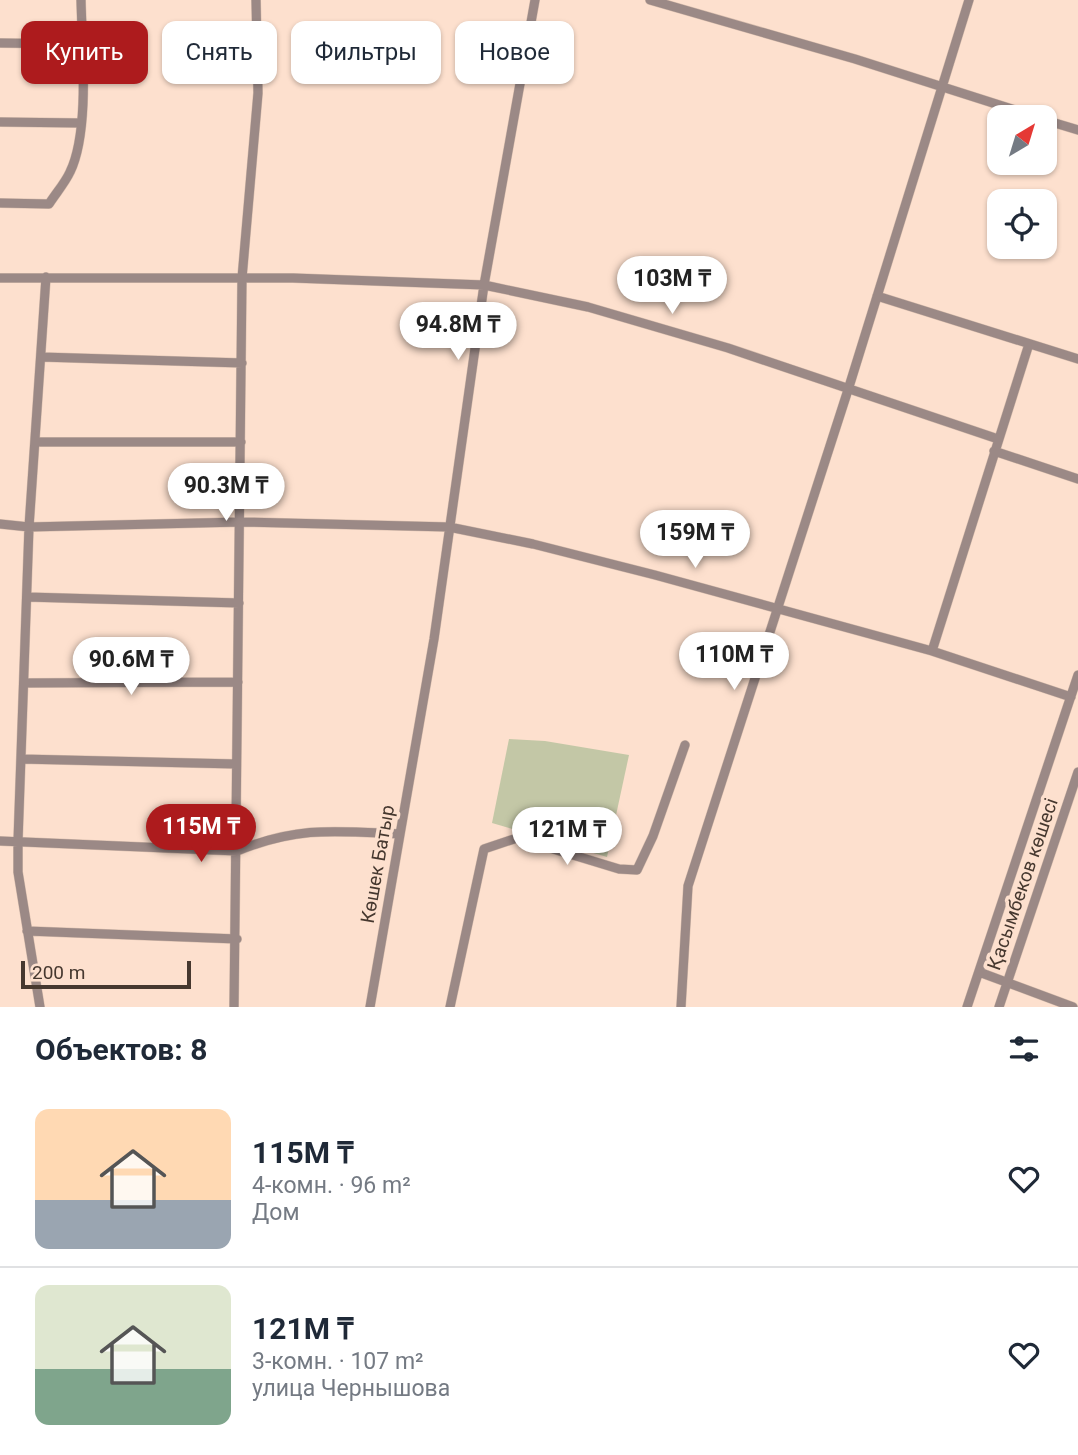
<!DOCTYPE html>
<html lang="ru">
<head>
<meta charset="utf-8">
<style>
	body { margin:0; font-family:Roboto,sans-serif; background:#f6f6f7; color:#1f2937; height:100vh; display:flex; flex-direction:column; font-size:26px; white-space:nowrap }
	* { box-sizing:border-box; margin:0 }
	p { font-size:23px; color:#747a83 }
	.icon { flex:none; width:38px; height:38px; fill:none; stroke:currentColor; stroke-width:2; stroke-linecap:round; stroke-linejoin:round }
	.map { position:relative; height:1007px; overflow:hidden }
	.details { display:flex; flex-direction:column; background:#fff; flex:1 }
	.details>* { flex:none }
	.top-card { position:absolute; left:21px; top:21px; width:700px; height:63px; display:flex; gap:14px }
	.needle { width:46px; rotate:38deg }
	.tools { position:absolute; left:987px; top:105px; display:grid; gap:14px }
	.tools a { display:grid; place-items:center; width:70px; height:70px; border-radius:14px; background:#fff; box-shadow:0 2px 5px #0004; font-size:35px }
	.scale { position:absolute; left:21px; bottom:18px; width:170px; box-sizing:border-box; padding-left:7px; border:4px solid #46382f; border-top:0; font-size:19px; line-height:24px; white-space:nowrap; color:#46382f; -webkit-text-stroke:5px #fde0ce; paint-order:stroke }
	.price { position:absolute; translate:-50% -60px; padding:0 16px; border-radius:24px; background:#fff; color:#222; font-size:23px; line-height:46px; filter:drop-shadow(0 2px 4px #0008) }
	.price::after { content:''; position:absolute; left:50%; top:42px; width:21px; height:16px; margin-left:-10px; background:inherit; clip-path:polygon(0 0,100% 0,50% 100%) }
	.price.selected { background:#ad1b1d; color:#fff }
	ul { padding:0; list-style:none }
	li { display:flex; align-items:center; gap:21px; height:175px; padding:0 35px }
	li+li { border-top:2px solid #e0e1e3 }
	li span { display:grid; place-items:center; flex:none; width:196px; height:140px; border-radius:14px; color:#555 }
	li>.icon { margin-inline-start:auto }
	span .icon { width:84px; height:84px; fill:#fffc; stroke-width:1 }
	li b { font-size:30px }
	h2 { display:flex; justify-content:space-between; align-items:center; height:84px; padding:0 35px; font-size:30px }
	.pill { padding:0 24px; border-radius:14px; background:#fff; box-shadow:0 2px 5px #0004; font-size:24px; line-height:63px }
	.pill.selected { background:#ad1b1d; color:#fff }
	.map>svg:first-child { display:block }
	.green { fill:#c3c7a6 }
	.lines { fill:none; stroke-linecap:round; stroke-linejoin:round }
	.minor-casing { stroke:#d8beae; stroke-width:10 }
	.minor { stroke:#9b8986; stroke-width:9 }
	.labels { text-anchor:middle; stroke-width:7; stroke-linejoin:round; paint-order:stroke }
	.street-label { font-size:19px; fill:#46382f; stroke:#fde0ce }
</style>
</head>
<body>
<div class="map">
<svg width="1078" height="1007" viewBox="0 0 1078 1007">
	<rect width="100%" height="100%" fill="#fde0ce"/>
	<path class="green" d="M509,739L545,741L629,755L607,857L492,823Z"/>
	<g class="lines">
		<defs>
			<path id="minor" d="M650,0L855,59L1037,117
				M0,43L82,44
				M1045,120L1078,130
				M0,122L80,123
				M0,203L49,204C56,193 65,183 70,172C90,131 82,46 81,0
				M0,278H293L484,285L588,307L728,348L998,439
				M877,296L1078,359
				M41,357L242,363
				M35,442H241
				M994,451L1078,479
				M0,524L29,527L241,522L449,527L533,544L655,575L932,651L1071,697
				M27,597L239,603
				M932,651L1029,344
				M24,683L238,682
				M21,759L236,764
				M0,841L237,851C299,826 335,831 399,834
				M27,931L237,939
				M979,972L1073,1007
				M40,1007L18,872V841L29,527L46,277
				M234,1007L242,278L258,93L256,0
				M370,1007L434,639L484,285L535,0
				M450,1007L484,849L517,838L619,869L637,870L653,836L685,745
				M681,1007L688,886L848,390L969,0
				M967,1007L1078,675
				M999,1007L1078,772"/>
		</defs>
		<use href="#minor" class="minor-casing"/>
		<use href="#minor" class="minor"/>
	</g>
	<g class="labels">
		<g class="street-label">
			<text transform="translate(377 864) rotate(-80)" y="7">Көшек Батыр</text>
			<text transform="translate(1022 884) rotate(-71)" y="7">Қасымбеков көшесі</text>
		</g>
	</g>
</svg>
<div class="tools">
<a><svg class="needle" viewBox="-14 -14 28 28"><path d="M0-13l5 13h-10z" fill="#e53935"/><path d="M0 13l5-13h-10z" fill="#747a83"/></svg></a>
<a><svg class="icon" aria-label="locate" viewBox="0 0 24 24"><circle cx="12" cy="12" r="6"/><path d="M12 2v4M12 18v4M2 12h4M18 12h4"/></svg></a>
</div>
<div class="scale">200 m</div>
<b class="price" style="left:672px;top:316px">103M ₸</b>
<b class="price" style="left:458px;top:362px">94.8M ₸</b>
<b class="price" style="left:226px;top:523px">90.3M ₸</b>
<b class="price" style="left:695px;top:570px">159M ₸</b>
<b class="price" style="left:734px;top:692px">110M ₸</b>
<b class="price" style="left:131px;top:697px">90.6M ₸</b>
<b class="price selected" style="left:201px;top:864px">115M ₸</b>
<b class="price" style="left:567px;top:867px">121M ₸</b>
<div class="top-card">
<a class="pill selected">Купить</a>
<a class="pill">Снять</a>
<a class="pill">Фильтры</a>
<a class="pill">Новое</a>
</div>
</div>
<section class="details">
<h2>Объектов: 8<svg class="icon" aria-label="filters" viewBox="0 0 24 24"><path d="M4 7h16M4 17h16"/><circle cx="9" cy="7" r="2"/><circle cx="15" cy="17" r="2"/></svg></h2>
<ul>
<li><span style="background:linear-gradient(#ffd9b3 65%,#9aa5b1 0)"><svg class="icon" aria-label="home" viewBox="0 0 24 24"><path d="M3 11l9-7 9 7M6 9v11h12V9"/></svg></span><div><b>115M ₸</b><p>4-комн. · 96 m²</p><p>Дом</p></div><svg class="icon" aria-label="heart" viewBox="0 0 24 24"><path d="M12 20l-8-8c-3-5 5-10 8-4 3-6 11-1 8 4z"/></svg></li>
<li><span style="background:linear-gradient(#dfe7d0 60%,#7fa58c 0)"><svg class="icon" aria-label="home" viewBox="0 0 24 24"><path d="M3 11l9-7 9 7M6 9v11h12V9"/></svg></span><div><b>121M ₸</b><p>3-комн. · 107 m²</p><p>улица Чернышова</p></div><svg class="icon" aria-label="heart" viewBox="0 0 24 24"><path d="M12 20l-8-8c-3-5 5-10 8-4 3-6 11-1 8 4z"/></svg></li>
</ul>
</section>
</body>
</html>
